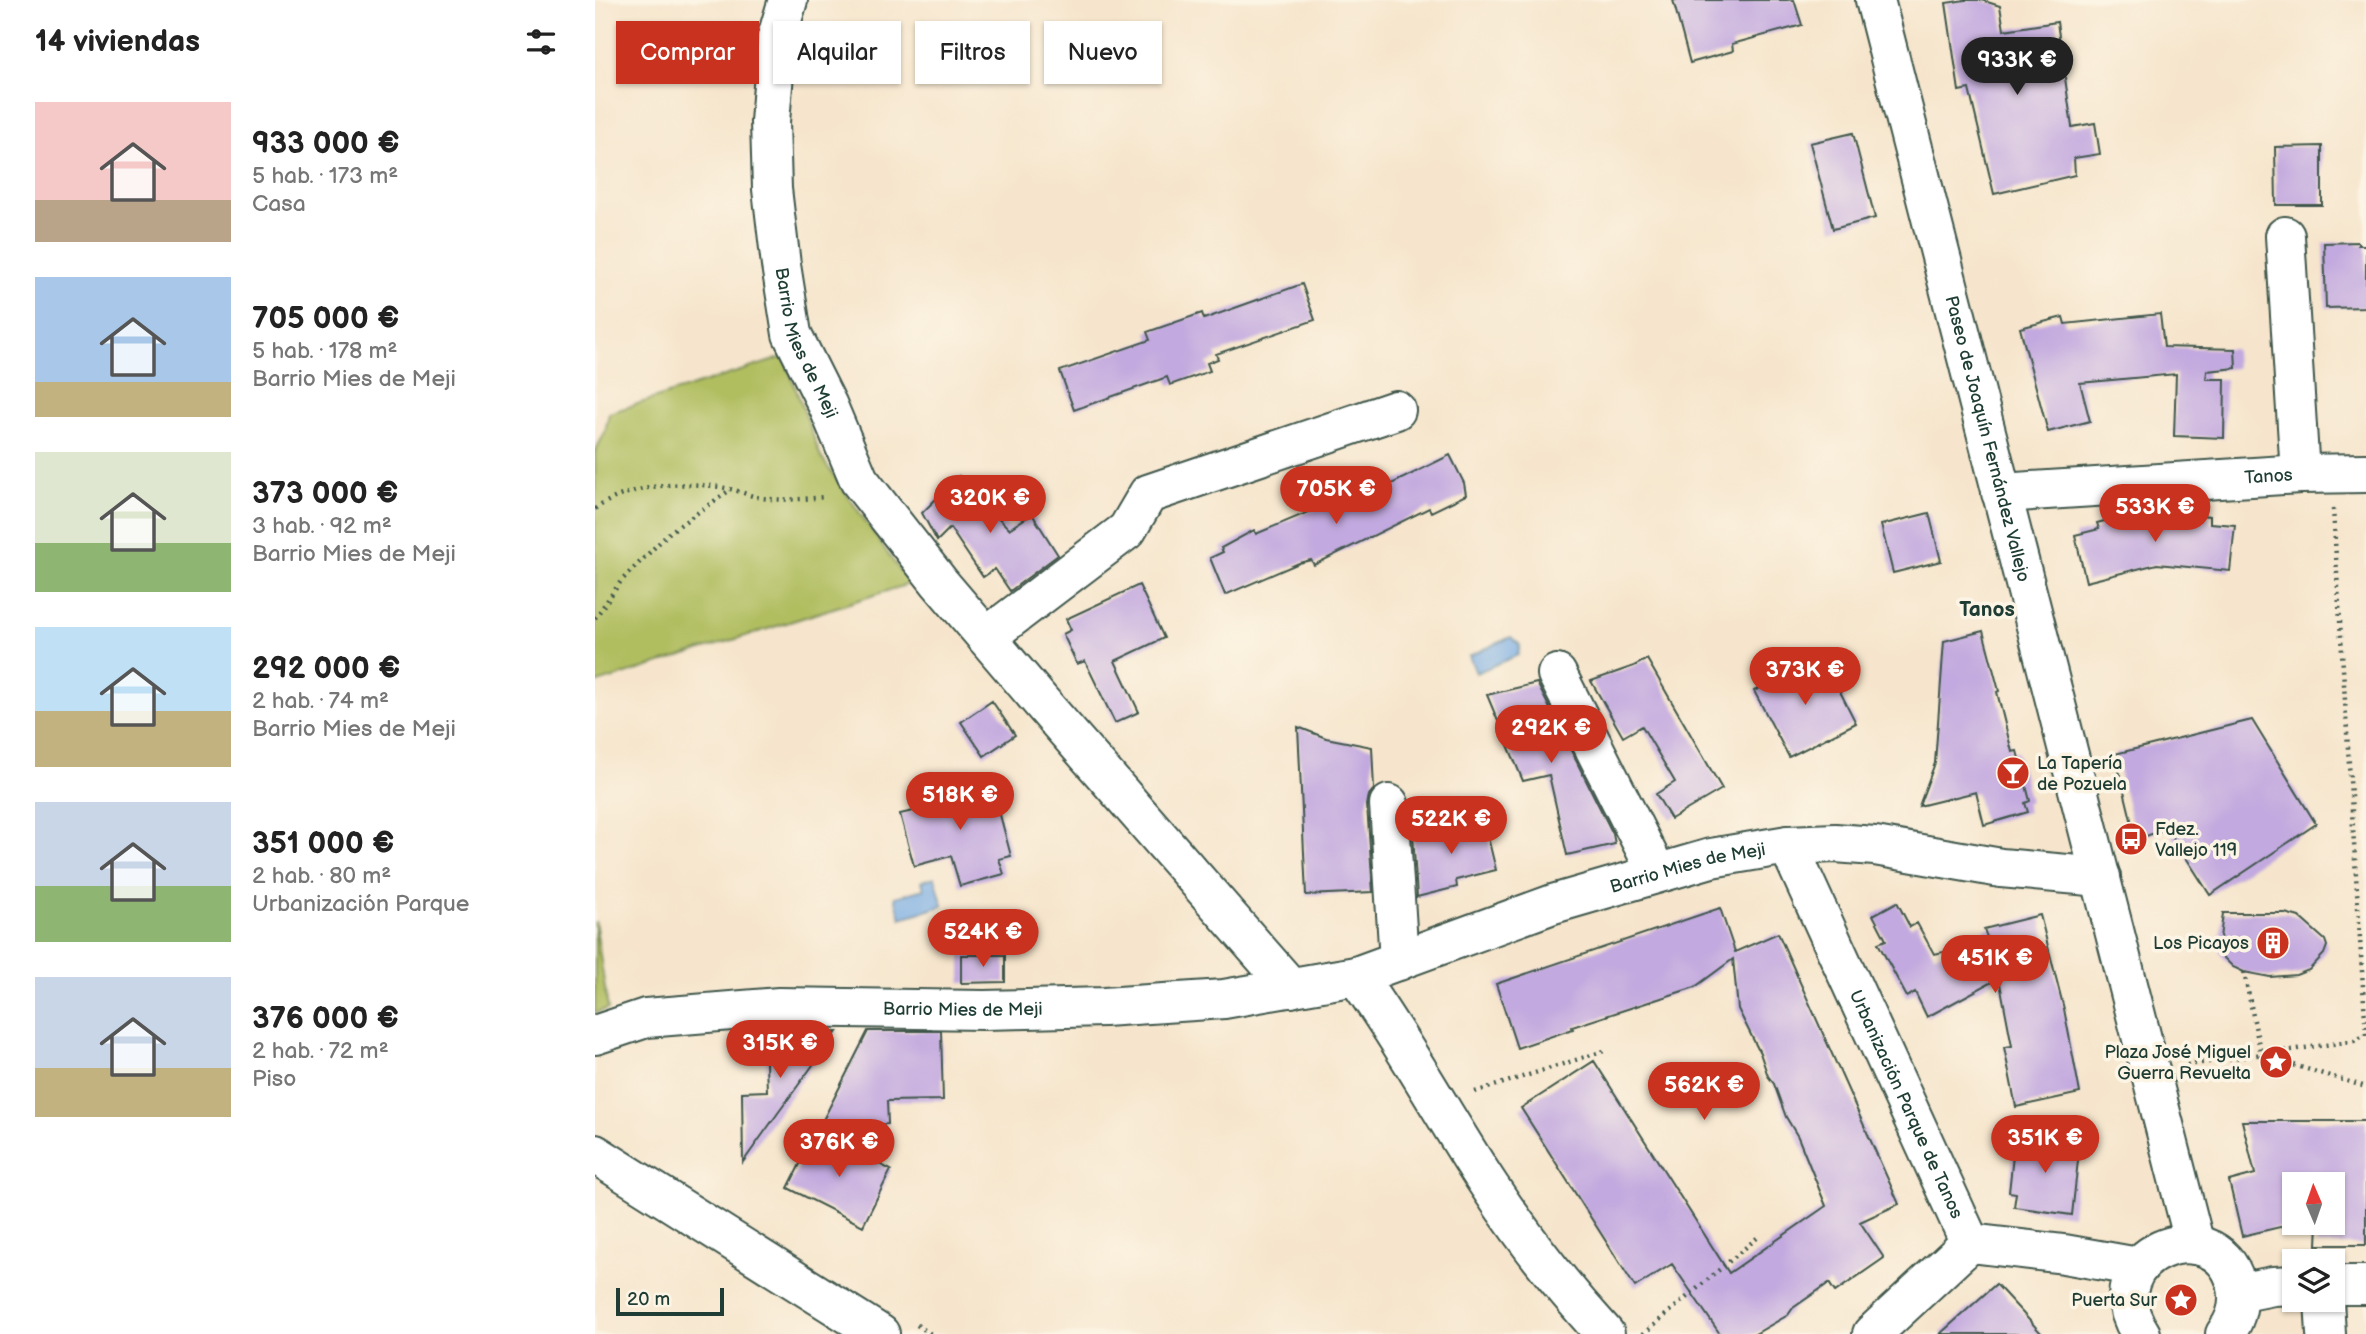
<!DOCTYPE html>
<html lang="es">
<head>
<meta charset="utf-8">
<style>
	body { margin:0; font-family:"Balsamiq Sans",sans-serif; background:#f2f2f2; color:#222; height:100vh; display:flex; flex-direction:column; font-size:26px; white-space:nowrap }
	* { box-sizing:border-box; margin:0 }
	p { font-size:23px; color:#767676 }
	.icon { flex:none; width:38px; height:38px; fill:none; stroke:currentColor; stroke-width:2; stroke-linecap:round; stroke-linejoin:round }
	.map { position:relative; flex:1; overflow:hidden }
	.side { display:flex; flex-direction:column; background:#fff; width:595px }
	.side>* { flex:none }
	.banner { position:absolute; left:21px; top:21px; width:665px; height:63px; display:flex; gap:14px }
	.needle { width:46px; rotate:358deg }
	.tools { position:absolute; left:1687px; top:1172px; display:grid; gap:14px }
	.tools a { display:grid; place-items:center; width:63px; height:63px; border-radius:0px; background:#fff; box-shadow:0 2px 5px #0004; font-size:35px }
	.scale { position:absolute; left:21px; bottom:18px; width:108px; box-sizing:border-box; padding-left:7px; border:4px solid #1f3d34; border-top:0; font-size:19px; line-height:24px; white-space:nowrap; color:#1f3d34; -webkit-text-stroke:5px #fcf5e5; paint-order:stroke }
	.price { position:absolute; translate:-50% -60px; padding:0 16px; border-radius:24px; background:#c8321e; color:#fff; font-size:23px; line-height:46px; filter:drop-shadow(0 2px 4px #0008) }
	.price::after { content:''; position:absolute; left:50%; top:42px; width:21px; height:16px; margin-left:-10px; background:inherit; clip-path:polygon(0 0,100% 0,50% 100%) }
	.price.on { background:#222; color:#fff }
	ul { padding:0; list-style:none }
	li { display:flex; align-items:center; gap:21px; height:175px; padding:0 35px }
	li span { display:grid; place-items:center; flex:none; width:196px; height:140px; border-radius:0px; color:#555 }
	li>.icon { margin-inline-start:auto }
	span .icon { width:84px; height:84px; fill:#fffc; stroke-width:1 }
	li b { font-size:30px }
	h2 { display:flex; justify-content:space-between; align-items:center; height:84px; padding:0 35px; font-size:30px }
	.chip { padding:0 24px; border-radius:0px; background:#fff; box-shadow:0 2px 5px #0004; font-size:24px; line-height:63px }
	.chip.on { background:#c8321e; color:#fff }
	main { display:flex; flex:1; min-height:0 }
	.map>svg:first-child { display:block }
	.green { fill:#b1be60; stroke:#687e4a; stroke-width:2 }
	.water { fill:#76aae3; stroke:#4a748c; stroke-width:2 }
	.building { fill:#c2a9df }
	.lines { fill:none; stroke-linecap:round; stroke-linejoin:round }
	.minor-casing { stroke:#3f564b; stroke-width:42 }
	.path { stroke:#3f564b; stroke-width:4.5; stroke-dasharray:2 5; stroke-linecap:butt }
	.minor { stroke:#fff; stroke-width:38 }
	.labels { text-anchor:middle; stroke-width:7; stroke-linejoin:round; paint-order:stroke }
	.street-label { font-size:18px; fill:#1f3d34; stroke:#fcf5e5 }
	.poi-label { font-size:18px; fill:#1f3d34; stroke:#fcf5e5; text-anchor:end }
	.quarter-label { font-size:21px; font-weight:bold; fill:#1f3d34; stroke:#fcf5e5 }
</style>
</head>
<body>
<main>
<section class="side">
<h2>14 viviendas<svg class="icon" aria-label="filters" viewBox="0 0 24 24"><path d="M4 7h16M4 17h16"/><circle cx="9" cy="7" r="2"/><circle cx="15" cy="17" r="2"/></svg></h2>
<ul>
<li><span style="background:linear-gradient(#f6c9c9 70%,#b9a48a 0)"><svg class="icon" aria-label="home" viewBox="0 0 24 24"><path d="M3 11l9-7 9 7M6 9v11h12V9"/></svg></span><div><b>933 000 €</b><p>5 hab. · 173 m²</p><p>Casa</p></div></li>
<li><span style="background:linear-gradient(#a9c7e8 75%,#c2b280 0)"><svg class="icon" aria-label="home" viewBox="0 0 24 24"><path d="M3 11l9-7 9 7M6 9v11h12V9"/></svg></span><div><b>705 000 €</b><p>5 hab. · 178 m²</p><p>Barrio Mies de Meji</p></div></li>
<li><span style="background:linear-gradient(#dfe7d0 65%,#8fb573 0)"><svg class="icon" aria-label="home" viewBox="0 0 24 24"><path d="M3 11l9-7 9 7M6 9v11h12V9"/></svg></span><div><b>373 000 €</b><p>3 hab. · 92 m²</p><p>Barrio Mies de Meji</p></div></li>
<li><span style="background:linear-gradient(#bfe0f5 60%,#c2b280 0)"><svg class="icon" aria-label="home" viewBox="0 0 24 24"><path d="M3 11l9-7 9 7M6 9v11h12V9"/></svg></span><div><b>292 000 €</b><p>2 hab. · 74 m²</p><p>Barrio Mies de Meji</p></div></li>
<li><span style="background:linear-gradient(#c9d6e8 60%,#8fb573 0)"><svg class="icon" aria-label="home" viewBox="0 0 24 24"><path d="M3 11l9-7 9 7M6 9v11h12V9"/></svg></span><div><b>351 000 €</b><p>2 hab. · 80 m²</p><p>Urbanización Parque</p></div></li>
<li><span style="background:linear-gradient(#c9d6e8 65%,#c2b280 0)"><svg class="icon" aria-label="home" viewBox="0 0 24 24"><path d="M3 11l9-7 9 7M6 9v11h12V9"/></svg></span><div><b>376 000 €</b><p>2 hab. · 72 m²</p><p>Piso</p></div></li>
</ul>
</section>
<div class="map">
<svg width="1771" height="1334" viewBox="0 0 1771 1334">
	<rect width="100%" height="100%" fill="#fcf5e5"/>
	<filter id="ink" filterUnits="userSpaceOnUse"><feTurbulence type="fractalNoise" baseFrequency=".0143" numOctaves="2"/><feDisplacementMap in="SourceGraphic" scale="14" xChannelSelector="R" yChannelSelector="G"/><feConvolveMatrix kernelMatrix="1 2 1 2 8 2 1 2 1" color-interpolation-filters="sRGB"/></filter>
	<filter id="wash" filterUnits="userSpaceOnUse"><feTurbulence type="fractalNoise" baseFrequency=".00686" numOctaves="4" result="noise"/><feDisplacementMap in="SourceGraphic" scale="28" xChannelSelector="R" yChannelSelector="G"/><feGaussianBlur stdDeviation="1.57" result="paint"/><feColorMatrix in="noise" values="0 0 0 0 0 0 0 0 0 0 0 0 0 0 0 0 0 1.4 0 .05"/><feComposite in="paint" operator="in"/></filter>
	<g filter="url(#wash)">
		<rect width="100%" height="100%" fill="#f6e5cc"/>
		<path class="green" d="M189,357L226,457L314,584L0,684V452L10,432L14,413Z
			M0,921L13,1009L0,1013Z"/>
		<path class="water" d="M916,637L925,645L923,655L881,673L874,656Z
			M340,877L348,906L306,918L300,897L329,889L327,881Z"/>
		<g id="blocks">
			<path class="building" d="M1078,0H1199L1207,25L1137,44L1138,51L1095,63Z
				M1370,0H1386L1405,6L1409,30L1462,22L1477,127L1500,123L1505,154L1479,158L1480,175L1399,194L1374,89L1364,91L1351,3Z
				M1258,133L1280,218L1238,229L1215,143Z
				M1727,146V205H1681L1680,147Z
				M1763,242V245H1771V307L1731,308L1729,243Z
				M707,284L720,320L621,354L623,359L612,363L615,371L575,385L572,377L479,410L465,371L555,340L552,332L607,313L609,319Z
				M1565,314L1569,347L1640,349L1641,368L1612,371L1611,379H1630L1629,438L1579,436L1581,374L1485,383L1495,421L1453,432L1425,328L1468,317L1470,324Z
				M855,455L869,483L871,495L836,512L834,508L719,565L716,560L704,563L630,595L615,558L628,552L626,548L659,530L661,534L754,495L758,503Z
				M364,476L414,529L437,514L463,555L415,591L400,569L388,577L355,528L342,541L327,513Z
				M1551,510L1615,516V523L1640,525L1635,571L1562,564L1491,582L1480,535L1504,529L1502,523Z
				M1334,513L1346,561L1298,573L1286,525Z
				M544,585L569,638L520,661L544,712L520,723L490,661L482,664L468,634L476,630L471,619Z
				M1388,631L1404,691L1402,692L1417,752L1422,751L1435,801L1430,803L1433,812L1389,825L1381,792L1324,806L1340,763L1349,641Z
				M1227,656L1261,723L1194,757L1159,691Z
				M1052,659L1127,789L1076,819L1061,794L1080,782L1047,726L1028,737L996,681L1039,666Z
				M942,683L1018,834L1020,844L972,855L954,775L928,781L892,695Z
				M397,701L420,735L389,756L366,722Z
				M1657,720L1721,824L1615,895L1572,828L1541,840L1520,754Z
				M703,727L731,738L777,747L779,789L774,795L772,805L778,892L711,895Z
				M396,781L416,856L404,859L409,874L365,886L356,856L319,866L305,814L327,809L324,800Z
				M888,817L901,870L861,880L862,887L822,897L818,834Z
				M1302,902L1315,927L1322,923L1339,954L1394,943L1389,929L1445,915L1469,1009L1485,1093L1421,1107L1409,1047L1417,1046L1404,978L1332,1017L1320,992L1312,997L1283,943L1291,940L1278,915Z
				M1125,908L1140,952L1183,933L1304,1204L1265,1222L1289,1258L1240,1292L1234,1283L1198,1308L1193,1315L1160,1334H1125L1077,1264L1040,1287L926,1108L999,1061L1134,1273L1231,1206L1203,1137L1191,1117L1179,1084L1173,1076L1165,1053L1143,1009L1138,959L1100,987L977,1027L978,1029L922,1048L901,984Z
				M1628,913H1690L1704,917L1730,940L1732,946L1729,954L1714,970L1701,975L1675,977L1649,972L1638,967L1626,955L1624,947Z
				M366,955H410V982L366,983Z
				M273,1031H346L348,1100L292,1101L293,1124L225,1126Z
				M242,1032L183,1113L148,1162L147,1092L172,1091L170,1034Z
				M1647,1121H1771V1245H1722L1723,1223H1738V1185H1699V1223H1702L1647,1236L1634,1181L1660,1174Z
				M221,1132L296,1170L268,1226L193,1188Z
				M1420,1138L1485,1142L1477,1215L1419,1207L1421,1193L1414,1192Z
				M1401,1284L1447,1334H1345Z"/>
		</g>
	</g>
	<g filter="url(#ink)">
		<use href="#blocks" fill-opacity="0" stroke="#3f564b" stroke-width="2"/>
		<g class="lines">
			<defs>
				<g id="minor">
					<path id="s1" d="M193,0L182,37L175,122L177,189L186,265L197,334L233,406L264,480L345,583L447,703L696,988"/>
					<path id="s2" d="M1280,0L1600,1245"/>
					<path d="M1690,236L1705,474"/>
					<path id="s3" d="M1406,493L1705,474L1771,473"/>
					<path d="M391,637L532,530L553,494L801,410"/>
					<path d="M962,674L1062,873"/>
					<path d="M794,804L804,961"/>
					<path id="s4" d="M1193,845L1375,1243"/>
					<path d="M761,976C810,1044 849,1117 895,1187C930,1240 968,1288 1010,1334"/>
					<path id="s5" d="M0,1035L51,1018L184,1007L389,1010L509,1007L629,999L761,976L958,904L1116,858L1193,845L1240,843L1280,846L1406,868L1506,877"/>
					<path d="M0,1154L285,1334"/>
					<path d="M1375,1243L1469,1254L1543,1267"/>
					<path d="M1738,1285H1771"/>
					<path d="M1643,1293L1678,1286L1699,1285"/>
					<path d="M1729,1300L1731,1334"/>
					<path d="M1277,1334L1375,1243"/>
					<path d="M1546,1334C1493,1255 1620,1206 1641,1283C1646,1301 1642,1319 1630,1334"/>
				</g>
			</defs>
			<use href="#minor" class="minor-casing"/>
			<path class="path" d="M0,509C36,483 94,480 135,489C145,491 155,496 166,498C187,501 209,499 230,497
				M1738,509L1771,1035
				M0,618L26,581L75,532L135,490
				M1649,972L1666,1055L1771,1087
				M1592,1065L1759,1041L1770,1035
				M880,1092L1012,1050
				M322,1325L336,1334
				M1048,1334L1162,1238"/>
			<use href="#minor" class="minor"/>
		</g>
	</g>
	<defs>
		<symbol id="bar-disc" viewBox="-11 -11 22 22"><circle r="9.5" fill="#c8321e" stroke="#fcf5e5"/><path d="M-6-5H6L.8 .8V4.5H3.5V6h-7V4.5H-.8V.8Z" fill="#fff"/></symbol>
		<symbol id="bus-disc" viewBox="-11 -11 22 22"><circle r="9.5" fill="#c8321e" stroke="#fcf5e5"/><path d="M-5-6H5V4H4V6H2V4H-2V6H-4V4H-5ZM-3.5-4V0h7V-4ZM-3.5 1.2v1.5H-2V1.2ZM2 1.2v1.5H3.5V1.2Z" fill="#fff"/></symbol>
		<symbol id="building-disc" viewBox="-11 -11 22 22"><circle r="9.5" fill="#c8321e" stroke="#fcf5e5"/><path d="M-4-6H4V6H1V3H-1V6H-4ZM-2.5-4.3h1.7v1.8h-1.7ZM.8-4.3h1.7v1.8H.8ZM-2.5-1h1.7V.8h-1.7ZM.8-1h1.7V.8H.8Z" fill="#fff"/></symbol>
		<symbol id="sight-disc" viewBox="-11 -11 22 22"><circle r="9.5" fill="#c8321e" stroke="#fcf5e5"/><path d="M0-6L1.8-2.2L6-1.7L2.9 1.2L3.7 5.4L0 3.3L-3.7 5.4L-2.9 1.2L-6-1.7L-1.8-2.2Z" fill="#fff"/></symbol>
	</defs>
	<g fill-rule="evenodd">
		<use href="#bar-disc" x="1399" y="754" width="38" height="38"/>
		<use href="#bus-disc" x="1517" y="820" width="38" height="38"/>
		<use href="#building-disc" x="1659" y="924" width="38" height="38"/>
		<use href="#sight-disc" x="1662" y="1043" width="38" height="38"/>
		<use href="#sight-disc" x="1567" y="1281" width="38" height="38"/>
	</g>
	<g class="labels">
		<g class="street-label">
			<text dy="6" stroke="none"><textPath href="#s1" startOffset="350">Barrio Mies de Meji</textPath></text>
			<text dy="6" stroke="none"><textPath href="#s2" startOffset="453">Paseo de Joaquín Fernández Vallejo</textPath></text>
			<text dy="6" stroke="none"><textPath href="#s3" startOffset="268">Tanos</textPath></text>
			<text dy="6" stroke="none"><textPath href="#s5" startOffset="1116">Barrio Mies de Meji</textPath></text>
			<text dy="6" stroke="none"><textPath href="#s5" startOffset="371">Barrio Mies de Meji</textPath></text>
			<text dy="6" stroke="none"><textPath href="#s4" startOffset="285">Urbanización Parque de Tanos</textPath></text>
		</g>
		<g class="poi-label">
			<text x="1442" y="769" text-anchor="start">La Tapería<tspan x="1442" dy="21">de Pozuela</tspan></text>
			<text x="1560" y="835" text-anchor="start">Fdez.<tspan x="1560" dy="21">Vallejo 119</tspan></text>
			<text x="1654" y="949">Los Picayos</text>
			<text x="1656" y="1058">Plaza José Miguel<tspan x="1656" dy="21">Guerra Revuelta</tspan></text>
			<text x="1562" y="1306">Puerta Sur</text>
		</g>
		<g class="quarter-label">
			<text x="1392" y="616">Tanos</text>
		</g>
	</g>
</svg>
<div class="tools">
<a><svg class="needle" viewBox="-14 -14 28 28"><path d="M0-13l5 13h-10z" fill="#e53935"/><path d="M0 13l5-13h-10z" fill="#767676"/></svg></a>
<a><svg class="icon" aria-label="layers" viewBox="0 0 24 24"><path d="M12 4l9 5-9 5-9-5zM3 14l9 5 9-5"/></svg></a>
</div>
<div class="scale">20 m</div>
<b class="price on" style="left:1422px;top:97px">933K €</b>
<b class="price" style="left:741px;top:526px">705K €</b>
<b class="price" style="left:395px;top:535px">320K €</b>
<b class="price" style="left:1560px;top:544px">533K €</b>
<b class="price" style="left:1210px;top:707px">373K €</b>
<b class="price" style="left:956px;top:765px">292K €</b>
<b class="price" style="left:365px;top:832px">518K €</b>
<b class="price" style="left:856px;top:856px">522K €</b>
<b class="price" style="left:388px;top:969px">524K €</b>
<b class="price" style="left:1400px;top:995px">451K €</b>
<b class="price" style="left:185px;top:1080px">315K €</b>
<b class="price" style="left:1109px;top:1122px">562K €</b>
<b class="price" style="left:1450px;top:1175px">351K €</b>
<b class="price" style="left:244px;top:1179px">376K €</b>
<div class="banner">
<a class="chip on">Comprar</a>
<a class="chip">Alquilar</a>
<a class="chip">Filtros</a>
<a class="chip">Nuevo</a>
</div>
</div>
</main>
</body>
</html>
